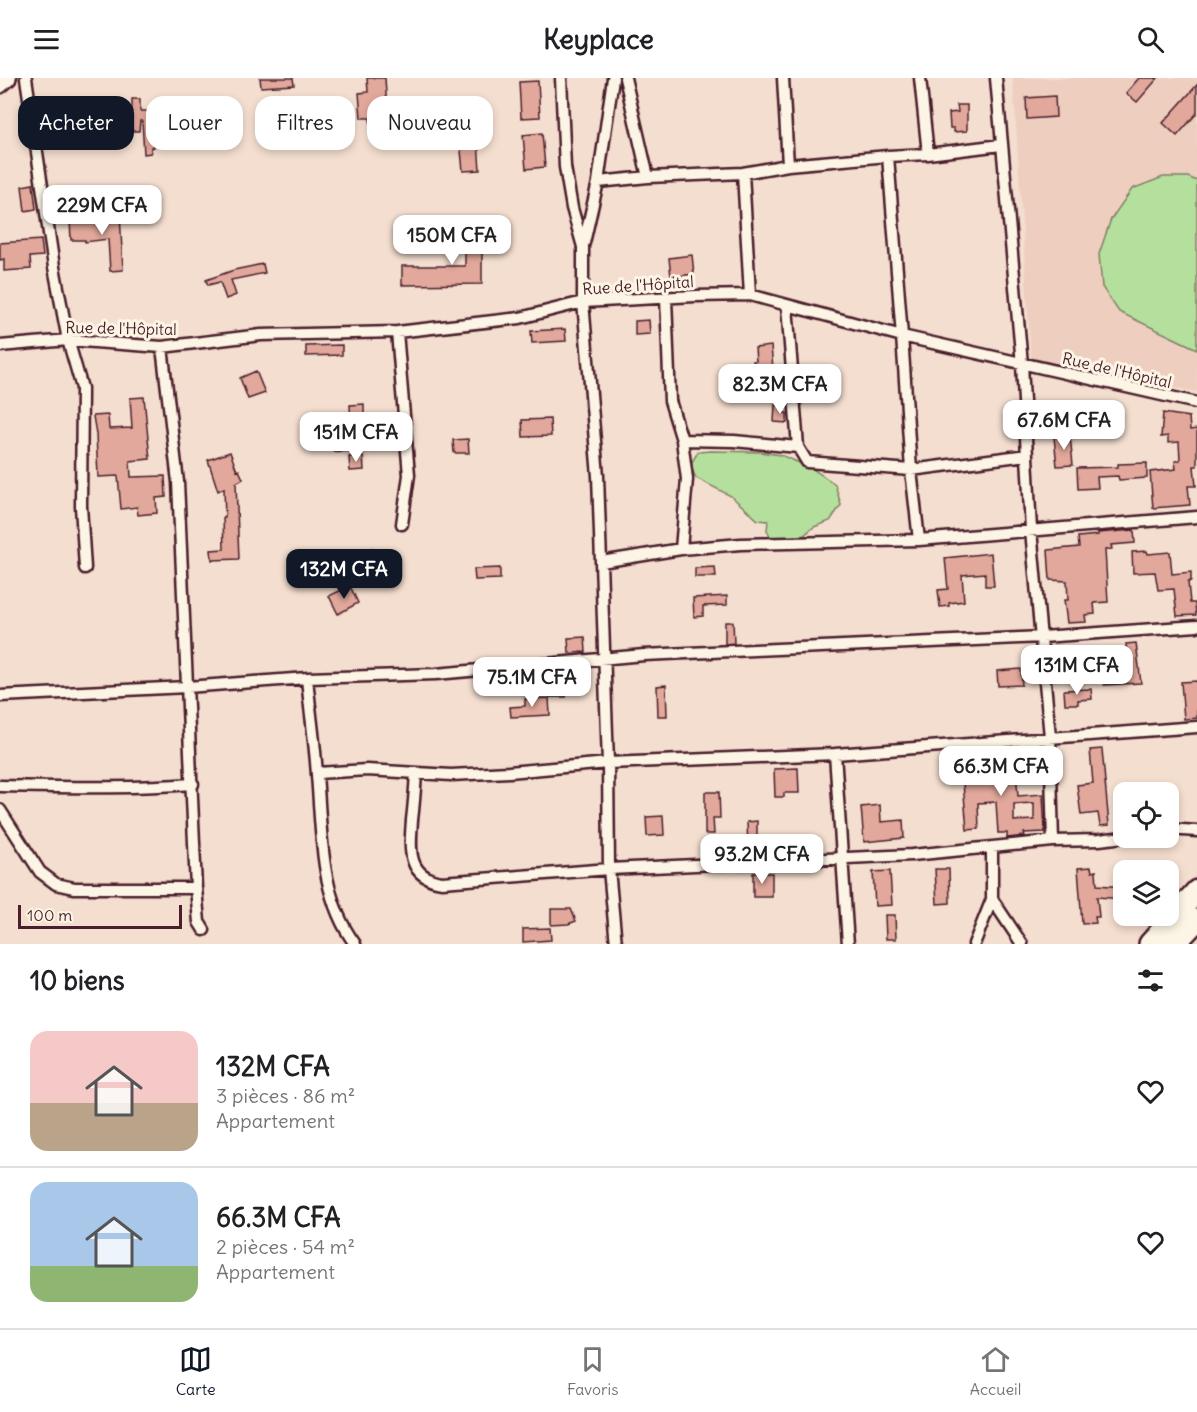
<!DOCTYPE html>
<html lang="fr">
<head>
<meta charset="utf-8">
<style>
	body { margin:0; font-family:Delius,sans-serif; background:#f2f2f2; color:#202124; height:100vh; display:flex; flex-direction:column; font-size:22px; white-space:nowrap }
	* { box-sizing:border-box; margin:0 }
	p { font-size:20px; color:#757577 }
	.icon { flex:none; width:33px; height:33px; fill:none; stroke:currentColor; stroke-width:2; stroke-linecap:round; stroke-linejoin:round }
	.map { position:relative; height:866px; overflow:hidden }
	.sheet { display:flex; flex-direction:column; background:#fff; flex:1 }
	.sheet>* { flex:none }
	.top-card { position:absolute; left:18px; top:18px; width:600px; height:54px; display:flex; gap:12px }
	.fabs { position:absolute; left:1113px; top:704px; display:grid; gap:12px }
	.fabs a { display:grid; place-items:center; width:66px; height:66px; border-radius:12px; background:#fff; box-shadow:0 3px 9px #0003; font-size:30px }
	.scale { position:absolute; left:18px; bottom:15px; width:164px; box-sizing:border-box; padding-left:6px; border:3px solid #4a1f2b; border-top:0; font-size:16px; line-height:21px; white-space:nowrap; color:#4a1f2b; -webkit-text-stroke:4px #fcf5e5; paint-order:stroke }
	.price { position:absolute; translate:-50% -51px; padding:0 14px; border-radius:12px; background:#fff; color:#222; font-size:20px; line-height:39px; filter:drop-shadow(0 2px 3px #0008) }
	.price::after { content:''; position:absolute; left:50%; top:36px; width:18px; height:14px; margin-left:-9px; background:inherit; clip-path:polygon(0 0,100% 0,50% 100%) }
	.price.active { background:#111827; color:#fff }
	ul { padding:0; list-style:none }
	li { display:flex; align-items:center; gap:18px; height:150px; padding:0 30px }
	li+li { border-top:2px solid #e0e0e0 }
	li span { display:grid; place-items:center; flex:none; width:168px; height:120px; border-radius:18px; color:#555 }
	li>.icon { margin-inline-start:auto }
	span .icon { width:72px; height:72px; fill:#fffc; stroke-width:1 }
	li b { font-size:26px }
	h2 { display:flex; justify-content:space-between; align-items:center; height:72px; padding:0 30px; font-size:26px }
	.pill { padding:0 21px; border-radius:18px; background:#fff; box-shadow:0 3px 9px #0003; font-size:21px; line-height:54px }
	.pill.active { background:#111827; color:#fff }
	header { display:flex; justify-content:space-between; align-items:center; height:78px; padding:0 30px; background:#fff; font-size:27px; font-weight:800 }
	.menu { display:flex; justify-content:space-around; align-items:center; height:84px; border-top:2px solid #e0e0e0; background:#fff; font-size:16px; color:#757577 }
	.menu a { display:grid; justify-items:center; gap:3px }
	.menu .active { color:#111827 }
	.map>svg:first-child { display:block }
	.built { fill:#eecebf }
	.green { fill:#b4df9c; stroke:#7f7f64; stroke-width:1.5 }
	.building { fill:#e1a89b; stroke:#4a1f2b; stroke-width:1.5; fill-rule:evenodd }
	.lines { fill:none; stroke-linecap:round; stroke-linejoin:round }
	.street-casing { stroke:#4a1f2b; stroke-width:15 }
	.secondary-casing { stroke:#4a1f2b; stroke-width:20 }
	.highway-casing { stroke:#4a1f2b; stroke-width:26 }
	.street { stroke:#fcf5e5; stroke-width:10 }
	.secondary { stroke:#fcf5e5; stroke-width:15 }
	.highway { stroke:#fcf5e5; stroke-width:21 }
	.labels { text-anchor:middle; stroke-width:6; stroke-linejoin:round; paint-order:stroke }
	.street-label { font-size:16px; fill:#4a1f2b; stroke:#fcf5e5 }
</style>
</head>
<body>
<header><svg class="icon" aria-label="menu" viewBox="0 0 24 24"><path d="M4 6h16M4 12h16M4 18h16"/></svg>Keyplace<svg class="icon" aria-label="search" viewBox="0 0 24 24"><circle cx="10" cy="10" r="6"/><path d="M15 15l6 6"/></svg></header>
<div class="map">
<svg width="1197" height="866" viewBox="0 0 1197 866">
	<rect width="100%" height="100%" fill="#f4decf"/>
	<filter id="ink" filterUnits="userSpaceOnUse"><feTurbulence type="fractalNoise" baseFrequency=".0167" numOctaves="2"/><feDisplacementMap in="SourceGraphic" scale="12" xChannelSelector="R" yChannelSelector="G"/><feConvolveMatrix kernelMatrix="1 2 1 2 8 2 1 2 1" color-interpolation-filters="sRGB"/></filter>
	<g filter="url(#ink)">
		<path class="built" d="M1013,0H1197V314L1033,282L1031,279Z"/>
		<path class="green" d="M1163,99H1188L1197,103V271L1119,234L1102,209L1099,176L1111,141L1132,111Z
			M711,373L760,374L781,377L811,390L835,406L841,427L830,443L814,449L798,462L781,463L771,460L767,452L768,443L758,442L731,418L696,400L690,387L698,374Z"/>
		<path class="building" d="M260,0H293L294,7L261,9Z
			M367,0H385L388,47L371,48L370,40H361L359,15L368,14Z
			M1139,0H1158L1137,24L1126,15Z
			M538,3L540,39L521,40L519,4Z
			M1197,7V35L1177,58L1163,45Z
			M1055,18L1056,39L1027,41L1026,20Z
			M132,21H140V33H151V57H154V69H151V75L144,76L142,43H140L139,53H132Z
			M214,27L215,39L176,41L175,29Z
			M957,27H967V53L954,54V50H950L949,35L958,34Z
			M477,50L480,92L463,93L459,52Z
			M542,55L545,89L526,91L523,57Z
			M33,106L36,131L25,133L22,108Z
			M120,135L123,192L110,193L108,161L85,164V162H71L70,142L101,143L109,141V136Z
			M465,148H482V206L402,207V188H465Z
			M41,162L43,178L30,179L31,191L4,193V181L0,182V165Z
			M692,177L694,196L671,199L669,180Z
			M263,186L265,195L231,202L236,217L226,221L220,204L208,207L206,202L234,192Z
			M649,242L650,256L635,257V243Z
			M565,251L566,263L532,265L531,253Z
			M342,267V277L306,278V268Z
			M771,268L773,291L754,293L753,283H756L755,270Z
			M256,293L265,315L248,321L240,300Z
			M144,319L150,381L130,383L131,399L165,398L166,419L156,420L157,435L138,437L137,429L121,431L118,398L98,399L96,356L93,338L108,337L109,351L132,350L130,320Z
			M364,326V348H351L350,327Z
			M775,327H784L783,335H787V345L774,344Z
			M1163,335L1189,339L1190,352L1197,351V388H1194L1196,408H1188L1190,427L1153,430L1150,394L1176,391L1175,383L1180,382L1179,364L1168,365V358L1161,359Z
			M550,341L551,358L523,359L522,342Z
			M352,357V373L334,374V358Z
			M1070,357L1073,387L1057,388L1054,359Z
			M468,361L469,375H454L453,362Z
			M230,374L237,393L239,392L243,401L236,405L239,481L212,482L211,472L224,471L223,440H225L224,410L218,413L208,382Z
			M363,378L364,392L350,393L349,379Z
			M1147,385V400L1119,402L1118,398L1097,399L1098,410L1078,411L1077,390L1118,389V386Z
			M1134,452L1135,465L1111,467L1112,471L1105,472L1108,524L1094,525L1095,536L1085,537L1086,544L1067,545L1064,522H1068L1067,503L1050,502L1048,472L1079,469L1078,459L1098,457V455Z
			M372,470L377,480L358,489L353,479Z
			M1147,473L1148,476L1170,474L1172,496L1191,494V503L1188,504L1190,525H1195L1196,537L1177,538L1174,511L1158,512L1155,494L1133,495L1132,474Z
			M991,475L994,508H985V495L962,497L964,523L949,525V528L940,529L938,512L948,511L945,480Z
			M715,489L716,499H695V490Z
			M500,490V501L475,502L474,491Z
			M350,508L358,525L338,536L329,518Z
			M727,518V527L703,528V538L694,539L693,520Z
			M725,544H733L734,565L725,566Z
			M585,559L586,574L569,575L568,560Z
			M1136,565L1141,605L1104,607L1103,592L1128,590L1126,566Z
			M1021,591L1022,607L998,608L997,593Z
			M549,598H566V619H550Z
			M1197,603V640L1184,641L1181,604Z
			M666,607L667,638H658L657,608Z
			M1091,611L1092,621L1078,622V626H1065L1064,612Z
			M549,620L550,637L511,639L510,629L525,628V621Z
			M1102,671L1109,747L1100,748L1098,735L1081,737L1077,707L1093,705L1090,672Z
			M1001,678V682L1015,681L1018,718L1043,716L1045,754L1024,755L1025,758L1007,760V755H998L996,724L978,725L979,751L967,752L961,682ZM1034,725V742L1014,743V726Z
			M798,690L799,715H784V719H775L774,691Z
			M705,714H719L720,740H713L714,756H705Z
			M880,727L881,744L903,742L904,760L864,764L861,729Z
			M663,738L664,757L647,758L646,739Z
			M757,743V769L748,770L747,744Z
			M1091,789L1092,794L1096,793L1097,807L1124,809V821L1097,819L1099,839H1095L1096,845L1082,846L1078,790Z
			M935,791H949L950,825L937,826Z
			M890,793L892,827L875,828L873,794Z
			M753,795H772V819H753Z
			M551,831H571L576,843L568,846L551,847Z
			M885,837H895L896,861H886Z
			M550,850L551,862L523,864V851Z"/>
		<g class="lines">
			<defs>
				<path id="street" d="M26,0L54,189L68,262L82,310L81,428L85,490
					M561,0L565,89L572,130L583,169V224L598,398L608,685L609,791L616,866
					M625,0L648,99
					M783,0L788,87
					M920,0L928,76
					M996,0L1022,286L1031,452L1050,659L1053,763
					M888,78L902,258L911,392L919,462
					M743,95L750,217
					M598,104L648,99L743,95L788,87L888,78L928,76L1001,67
					M584,165L598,104L613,0
					M666,220L670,323L682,362L687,401L681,471
					M787,228L798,369
					M397,254L409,397L402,446
					M0,268L68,262L162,269L261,257L397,254L520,240L583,224L695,218L750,217L902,258L1197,325
					M162,269L178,404L196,810L199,844L204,852
					M682,362L734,363L798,369L807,384L911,392L1027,377
					M601,484L681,471L741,466L919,462L1197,439
					M307,600C310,633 315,665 317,697C322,753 319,818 355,866
					M0,618L187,609L307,600L436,596L644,577L1042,559L1197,548
					M835,676L848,866
					M317,695L367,692L451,697L509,694L608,685L835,676L1197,649
					M416,695C415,711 414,726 412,742C410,770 406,799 442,804L609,791L912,777L1053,763L1099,762L1124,759
					M0,708C65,709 128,711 193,706
					M0,732L40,794L56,806L74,810H196
					M1168,751L1197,753
					M992,821L1022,866
					M974,866L992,821V771"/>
				<path id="secondary" d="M0,7L8,0"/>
				<path id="highway" d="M1150,866L1197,813
					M1174,866L1197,842"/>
			</defs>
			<use href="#street" class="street-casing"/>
			<use href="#secondary" class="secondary-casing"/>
			<use href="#highway" class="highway-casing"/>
			<use href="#street" class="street"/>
			<use href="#secondary" class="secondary"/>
			<use href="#highway" class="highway"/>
		</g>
	</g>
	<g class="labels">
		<g class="street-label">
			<text transform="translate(638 207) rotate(-4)" y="6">Rue de l'Hôpital</text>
			<text transform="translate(121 250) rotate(1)" y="6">Rue de l'Hôpital</text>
			<text transform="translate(1117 292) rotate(13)" y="6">Rue de l'Hôpital</text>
		</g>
	</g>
</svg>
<div class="fabs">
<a><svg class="icon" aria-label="locate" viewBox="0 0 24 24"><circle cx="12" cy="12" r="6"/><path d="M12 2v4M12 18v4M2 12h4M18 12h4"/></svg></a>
<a><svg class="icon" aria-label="layers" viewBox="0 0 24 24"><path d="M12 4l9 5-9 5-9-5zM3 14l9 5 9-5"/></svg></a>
</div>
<div class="scale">100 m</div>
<b class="price" style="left:102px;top:158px">229M CFA</b>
<b class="price" style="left:452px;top:188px">150M CFA</b>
<b class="price" style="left:780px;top:337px">82.3M CFA</b>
<b class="price" style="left:1064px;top:373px">67.6M CFA</b>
<b class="price" style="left:356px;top:385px">151M CFA</b>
<b class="price active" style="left:344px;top:522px">132M CFA</b>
<b class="price" style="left:1077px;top:618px">131M CFA</b>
<b class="price" style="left:532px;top:630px">75.1M CFA</b>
<b class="price" style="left:1001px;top:719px">66.3M CFA</b>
<b class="price" style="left:762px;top:807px">93.2M CFA</b>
<div class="top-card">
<a class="pill active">Acheter</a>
<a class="pill">Louer</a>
<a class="pill">Filtres</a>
<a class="pill">Nouveau</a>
</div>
</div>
<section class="sheet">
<h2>10 biens<svg class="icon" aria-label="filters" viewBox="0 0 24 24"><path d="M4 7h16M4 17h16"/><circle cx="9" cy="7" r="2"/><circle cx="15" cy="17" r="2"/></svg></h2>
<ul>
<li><span style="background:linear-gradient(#f6c9c9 60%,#b9a48a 0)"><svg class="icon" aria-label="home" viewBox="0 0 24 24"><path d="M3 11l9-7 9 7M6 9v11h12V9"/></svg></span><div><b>132M CFA</b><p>3 pièces · 86 m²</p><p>Appartement</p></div><svg class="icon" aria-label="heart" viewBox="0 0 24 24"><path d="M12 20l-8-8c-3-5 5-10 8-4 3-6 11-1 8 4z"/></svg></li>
<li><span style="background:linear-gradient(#a9c7e8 70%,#8fb573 0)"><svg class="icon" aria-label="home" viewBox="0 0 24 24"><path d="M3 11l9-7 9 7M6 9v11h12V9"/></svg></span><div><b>66.3M CFA</b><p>2 pièces · 54 m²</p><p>Appartement</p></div><svg class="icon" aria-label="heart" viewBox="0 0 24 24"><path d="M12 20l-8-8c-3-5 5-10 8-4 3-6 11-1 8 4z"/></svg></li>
</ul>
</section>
<nav class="menu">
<a class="active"><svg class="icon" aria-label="map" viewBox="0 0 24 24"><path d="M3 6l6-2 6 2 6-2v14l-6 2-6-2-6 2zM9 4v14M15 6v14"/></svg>Carte</a>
<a><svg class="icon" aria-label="saved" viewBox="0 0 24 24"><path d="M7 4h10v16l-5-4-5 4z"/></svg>Favoris</a>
<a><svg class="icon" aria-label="home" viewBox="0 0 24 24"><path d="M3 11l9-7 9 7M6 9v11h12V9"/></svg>Accueil</a>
</nav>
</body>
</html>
